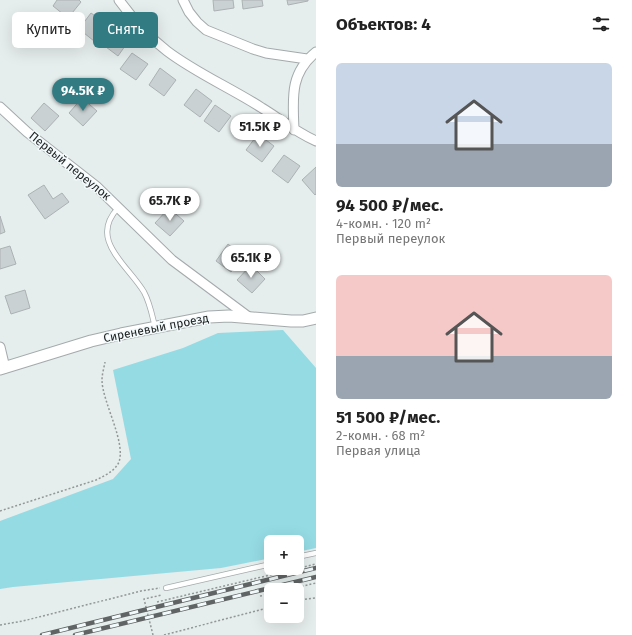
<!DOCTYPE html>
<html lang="ru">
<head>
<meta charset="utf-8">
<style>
	body { margin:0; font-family:"Fira Sans",sans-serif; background:#f2f2f2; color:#222; height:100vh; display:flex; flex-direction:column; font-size:15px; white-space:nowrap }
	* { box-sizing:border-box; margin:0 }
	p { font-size:13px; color:#767676 }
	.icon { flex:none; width:22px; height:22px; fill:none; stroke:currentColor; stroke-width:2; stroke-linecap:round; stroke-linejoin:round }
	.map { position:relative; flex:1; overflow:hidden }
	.sheet { display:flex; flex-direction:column; background:#fff; width:316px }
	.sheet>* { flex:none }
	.top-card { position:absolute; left:12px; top:12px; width:244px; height:36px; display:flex; gap:8px }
	.tools { position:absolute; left:264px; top:535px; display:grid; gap:8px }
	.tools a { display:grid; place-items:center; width:40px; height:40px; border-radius:6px; background:#fff; box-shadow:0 4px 16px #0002; font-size:20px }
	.price { position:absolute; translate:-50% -34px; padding:0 9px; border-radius:14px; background:#fff; color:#222; font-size:13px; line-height:26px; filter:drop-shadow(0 1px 2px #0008) }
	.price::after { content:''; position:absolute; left:50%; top:24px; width:12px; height:9px; margin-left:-6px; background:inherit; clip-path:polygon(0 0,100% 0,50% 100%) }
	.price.active { background:#337b83; color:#fff }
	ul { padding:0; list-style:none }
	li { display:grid; align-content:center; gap:8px; height:212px; padding:0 20px }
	li span { display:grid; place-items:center; height:124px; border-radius:6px; color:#555 }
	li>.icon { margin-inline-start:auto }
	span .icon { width:72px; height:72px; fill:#fffc; stroke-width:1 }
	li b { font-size:17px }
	h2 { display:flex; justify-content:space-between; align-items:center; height:48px; padding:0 20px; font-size:17px }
	.tag { padding:0 14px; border-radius:6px; background:#fff; box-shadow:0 4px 16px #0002; font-size:14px; line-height:36px }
	.tag.active { background:#337b83; color:#fff }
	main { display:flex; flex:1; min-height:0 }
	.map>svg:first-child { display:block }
	.green { fill:#95dbe4 }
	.building { fill:#cad1d2; stroke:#acb2b3 }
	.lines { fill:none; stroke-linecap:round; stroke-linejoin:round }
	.service-casing { stroke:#a4aaab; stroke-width:6 }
	.minor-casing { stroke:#a4aaab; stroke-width:11 }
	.tertiary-casing { stroke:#a4aaab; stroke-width:13 }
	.path { stroke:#929797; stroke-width:1.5; stroke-dasharray:2 2; stroke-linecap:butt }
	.service { stroke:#fff; stroke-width:4.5 }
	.minor { stroke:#fff; stroke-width:9 }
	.tertiary { stroke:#fff; stroke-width:11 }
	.rail-casing { stroke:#606464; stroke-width:4.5 }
	.rail { stroke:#f3fafb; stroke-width:3; stroke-dasharray:9; stroke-linecap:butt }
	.labels { text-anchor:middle; stroke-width:3; stroke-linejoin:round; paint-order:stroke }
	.street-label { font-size:12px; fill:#1e2021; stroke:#f3fafb }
</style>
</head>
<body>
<main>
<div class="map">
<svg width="316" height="635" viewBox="0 0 316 635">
	<rect width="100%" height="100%" fill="#e6eded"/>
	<path class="green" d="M283,330L316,368V548L297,552V542H271V558L221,568L13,587L0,589V521L113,479L131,459L113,370L183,348L218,333Z"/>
	<path class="building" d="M57,0H79L81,2L68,18L53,6Z
		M213,0H233L234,8L214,11Z
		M242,0H262L263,6L243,9Z
		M287,0H308V1L288,5Z
		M91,13L107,24L94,41L79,29Z
		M114,28L130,39L118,56L102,44Z
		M132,53L148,64L136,80L120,69Z
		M160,68L176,80L164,96L149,85Z
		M196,89L212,101L200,117L184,105Z
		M82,98L97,111L83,126L69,113Z
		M44,103L59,116L45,131L31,118Z
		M215,105L231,116L219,132L204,121Z
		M258,134L274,146L262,162L246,150Z
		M284,155L300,166L288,183L272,171Z
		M316,167V194L315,195L302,180Z
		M44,185L53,199L62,193L69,202L45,219L28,195Z
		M169,208L184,221L170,236L155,223Z
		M0,216L5,232L0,234Z
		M228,244L243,256L231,272L216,261Z
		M10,246L16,264L0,269V249Z
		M251,265L265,279L252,293L237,280Z
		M25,290L30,308L11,314L5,296Z"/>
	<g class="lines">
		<defs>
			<path id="service" d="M118,208C88,240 128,265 144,292C150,303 152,315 155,327
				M297,557L316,553
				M166,588L271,564"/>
			<path id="minor" d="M119,0C132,18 149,37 167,51C196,73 231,88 262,108C280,119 296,132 316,141
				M183,0L189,12L197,22L206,30L253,49L266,53L307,59
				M0,107L27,132L96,186L172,260L250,318
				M294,130C293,99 289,74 316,52
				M0,347L5,368"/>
			<path id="tertiary" d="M0,369L91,341L121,334L209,317L229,316L291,321H303L316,318"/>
		</defs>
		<use href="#service" class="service-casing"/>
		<use href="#minor" class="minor-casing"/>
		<use href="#tertiary" class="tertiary-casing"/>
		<path class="path" d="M0,511L96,480C104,476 113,472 118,464C128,445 102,402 102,380C102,374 104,368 105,362
			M286,590L316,583
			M260,596L271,594
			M297,600L316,598
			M157,602L316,564
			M0,625L23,621L141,591L160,588
			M153,635L144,599L162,595
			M164,635L271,607"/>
		<use href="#service" class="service"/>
		<use href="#minor" class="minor"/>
		<use href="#tertiary" class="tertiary"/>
		<defs>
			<path id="rail" d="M42,635L316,568
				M75,635L316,577"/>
		</defs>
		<use href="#rail" class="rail-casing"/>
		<use href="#rail" class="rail"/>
	</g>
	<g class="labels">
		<g class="street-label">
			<text transform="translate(70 166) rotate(39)" y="4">Первый переулок</text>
			<text transform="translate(156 328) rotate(-11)" y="4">Сиреневый проезд</text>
		</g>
	</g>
</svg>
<div class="tools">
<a>+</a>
<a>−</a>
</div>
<b class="price active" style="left:83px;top:112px">94.5K ₽</b>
<b class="price" style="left:260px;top:148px">51.5K ₽</b>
<b class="price" style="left:170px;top:222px">65.7K ₽</b>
<b class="price" style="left:251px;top:279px">65.1K ₽</b>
<div class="top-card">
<a class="tag">Купить</a>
<a class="tag active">Снять</a>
</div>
</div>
<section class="sheet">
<h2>Объектов: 4<svg class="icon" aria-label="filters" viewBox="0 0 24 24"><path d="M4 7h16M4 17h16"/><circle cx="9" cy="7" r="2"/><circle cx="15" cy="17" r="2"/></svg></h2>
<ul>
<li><span style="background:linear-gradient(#c9d6e8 65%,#9aa5b1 0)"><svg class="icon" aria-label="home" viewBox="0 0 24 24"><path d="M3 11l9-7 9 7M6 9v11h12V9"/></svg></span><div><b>94 500 ₽/мес.</b><p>4-комн. · 120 m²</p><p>Первый переулок</p></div></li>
<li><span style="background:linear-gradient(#f6c9c9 65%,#9aa5b1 0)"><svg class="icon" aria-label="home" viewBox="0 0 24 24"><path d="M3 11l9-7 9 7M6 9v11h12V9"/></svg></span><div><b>51 500 ₽/мес.</b><p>2-комн. · 68 m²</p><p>Первая улица</p></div></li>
</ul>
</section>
</main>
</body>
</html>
